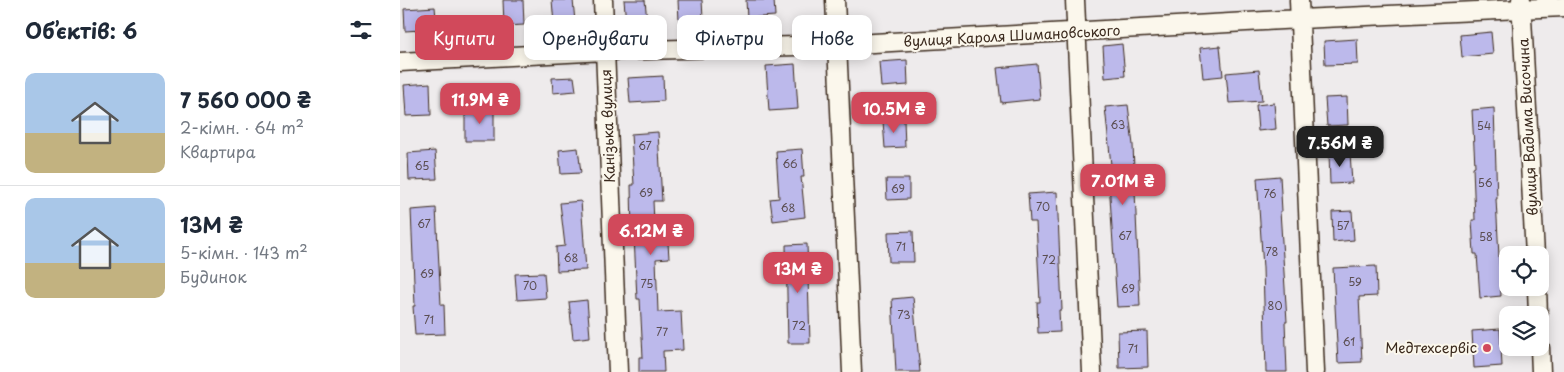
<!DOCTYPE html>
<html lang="uk">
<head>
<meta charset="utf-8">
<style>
	body { margin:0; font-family:"Playpen Sans",sans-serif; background:#f6f6f7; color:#1f2937; height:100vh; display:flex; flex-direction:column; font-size:19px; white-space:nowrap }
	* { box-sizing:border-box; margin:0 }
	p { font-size:16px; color:#747a83 }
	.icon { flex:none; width:28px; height:28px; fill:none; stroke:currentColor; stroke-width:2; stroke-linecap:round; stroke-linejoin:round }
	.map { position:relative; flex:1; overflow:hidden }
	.side { display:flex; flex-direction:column; background:#fff; width:400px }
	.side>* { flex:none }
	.guide { position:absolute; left:15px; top:15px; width:475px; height:45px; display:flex; gap:10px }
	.controls { position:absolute; left:1099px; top:246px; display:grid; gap:10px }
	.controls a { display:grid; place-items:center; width:50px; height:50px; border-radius:10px; background:#fff; box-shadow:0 2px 12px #0003; font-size:25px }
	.price { position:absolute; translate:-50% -42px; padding:0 11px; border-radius:10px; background:#d1495b; color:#fff; font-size:16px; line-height:32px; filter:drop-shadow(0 1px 2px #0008) }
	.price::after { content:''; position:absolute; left:50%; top:30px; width:15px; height:11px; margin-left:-8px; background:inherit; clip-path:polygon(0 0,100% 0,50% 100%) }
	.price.selected { background:#222; color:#fff }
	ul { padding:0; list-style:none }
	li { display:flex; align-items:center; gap:15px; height:125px; padding:0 25px }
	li+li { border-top:1px solid #e0e1e3 }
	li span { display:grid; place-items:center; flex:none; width:140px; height:100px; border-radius:10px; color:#555 }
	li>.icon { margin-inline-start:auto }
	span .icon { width:60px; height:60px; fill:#fffc; stroke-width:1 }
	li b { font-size:21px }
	h2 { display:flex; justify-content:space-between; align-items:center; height:60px; padding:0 25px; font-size:21px }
	.pill { padding:0 18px; border-radius:10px; background:#fff; box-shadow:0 2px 12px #0003; font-size:18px; line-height:45px }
	.pill.selected { background:#d1495b; color:#fff }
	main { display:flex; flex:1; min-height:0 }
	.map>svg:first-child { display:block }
	.building { fill:#bcb9eb; stroke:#3b2a1e }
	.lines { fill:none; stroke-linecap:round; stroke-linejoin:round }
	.street-casing { stroke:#3b2a1e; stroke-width:21 }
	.street { stroke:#fbf7ec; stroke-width:18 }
	.poi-dot { fill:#d1495b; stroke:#fbf7ec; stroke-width:2 }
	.labels { text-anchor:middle; stroke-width:4; stroke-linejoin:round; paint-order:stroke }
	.number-label { font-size:11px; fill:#5b4e51 }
	.street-label { font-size:14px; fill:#3b2a1e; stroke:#fbf7ec }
	.poi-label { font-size:14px; fill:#3b2a1e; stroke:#fbf7ec; text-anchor:end }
</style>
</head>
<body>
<main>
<section class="side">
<h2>Об’єктів: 6<svg class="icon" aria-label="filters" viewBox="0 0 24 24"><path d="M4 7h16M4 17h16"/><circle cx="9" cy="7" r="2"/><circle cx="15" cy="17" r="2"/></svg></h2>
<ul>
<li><span style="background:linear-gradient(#a9c7e8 60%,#c2b280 0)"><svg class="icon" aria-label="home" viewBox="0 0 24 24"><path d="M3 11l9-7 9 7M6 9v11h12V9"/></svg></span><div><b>7 560 000 ₴</b><p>2-кімн. · 64 m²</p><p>Квартира</p></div></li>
<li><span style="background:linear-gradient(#a9c7e8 65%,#c2b280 0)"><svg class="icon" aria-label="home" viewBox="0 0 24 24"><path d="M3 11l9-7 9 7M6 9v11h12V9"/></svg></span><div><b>13M ₴</b><p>5-кімн. · 143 m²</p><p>Будинок</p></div></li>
</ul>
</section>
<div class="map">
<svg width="1164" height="372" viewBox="0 0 1164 372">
	<rect width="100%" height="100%" fill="#eeebec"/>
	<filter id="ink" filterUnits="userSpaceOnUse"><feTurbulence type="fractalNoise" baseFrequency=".02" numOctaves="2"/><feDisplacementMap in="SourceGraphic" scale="10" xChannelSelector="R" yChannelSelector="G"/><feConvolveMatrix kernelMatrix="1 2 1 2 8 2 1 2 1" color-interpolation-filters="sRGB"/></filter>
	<g filter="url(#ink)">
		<path class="building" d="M103,0H123L124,25L104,26Z
			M152,0H173L175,22L154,24Z
			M224,0H245L247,21L226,23Z
			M278,0H302L303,19L279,21Z
			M346,0H374L375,16L347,18Z
			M35,7L37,29L5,31L4,9Z
			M1091,32L1093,54L1062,57L1060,35Z
			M957,39L958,64L925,65L924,41Z
			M722,44L725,76L705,78L703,46Z
			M820,46L823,76L803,78L800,48Z
			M507,60L508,85L481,87L479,62Z
			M395,64L398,109L369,111L366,66Z
			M637,64L640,99L601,103L597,68Z
			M859,70L862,101L829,103L826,73Z
			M263,76L264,101L230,103L228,78Z
			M174,77L176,91L153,93L152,78Z
			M30,83L31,115L6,116L4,85Z
			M947,97L948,125L927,126L925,98Z
			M874,103L876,129L858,131L856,105Z
			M728,105L733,145L740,306L717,307L708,165H711L705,107Z
			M1094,108L1097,199H1096L1101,296L1080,298L1077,254H1074L1072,220H1075L1073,167L1075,166L1072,110Z
			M94,109V141H65V110Z
			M504,120L505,147L485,148L483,121Z
			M258,132L262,201H253L255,244L268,243L269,258L256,259L258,312L281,311L283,350L263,351L264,372H239V357H243L240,299H237L234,236H232L231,185H234L231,134Z
			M178,148L181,173L161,174L159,150Z
			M402,149L404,177H401L405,217L373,221L370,199L379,198L376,151Z
			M35,151L37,179L9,180L8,153Z
			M950,152L952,183L930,184L929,153Z
			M880,176L882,211H880L885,288L887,322H885L887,372H866L863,268L857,178Z
			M486,179H509V199L487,200Z
			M657,192L662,310H659L660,332L638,333L637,302H640L636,222H630L628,194Z
			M181,201L186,270L157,271L156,247L165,246L160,203Z
			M36,208L41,305H44L45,334L15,335L13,306H15L11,210Z
			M952,211L954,240L933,242L932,212Z
			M513,231L514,262H489L488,232Z
			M407,244L410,343H388L386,245Z
			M976,266L977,296L959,297L962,362L938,363L933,268Z
			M144,273L146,298L117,300L115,274Z
			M513,297L520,372H496L492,299Z
			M187,300L190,337L173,339L169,302Z
			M1100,329L1102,366L1074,368L1072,331Z
			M747,331L748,367L719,368L718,332Z"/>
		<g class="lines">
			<defs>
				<path id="street" d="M203,0L218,372
					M435,0L452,372
					M675,0L692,372
					M899,0L915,372
					M1121,0L1135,255
					M0,62L205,51L438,45L900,19L1164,7
					M1137,288L1138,315
					M1140,348L1141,372"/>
			</defs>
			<use href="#street" class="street-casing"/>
			<use href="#street" class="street"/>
		</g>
	</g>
	<circle class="poi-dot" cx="1087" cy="348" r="5"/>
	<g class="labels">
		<g class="number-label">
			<text x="718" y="129">63</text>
			<text x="1084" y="130">54</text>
			<text x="245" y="150">67</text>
			<text x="390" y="168">66</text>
			<text x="22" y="170">65</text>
			<text x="1085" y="187">56</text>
			<text x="498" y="193">69</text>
			<text x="246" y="197">69</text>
			<text x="870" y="198">76</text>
			<text x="643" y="211">70</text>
			<text x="388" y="212">68</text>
			<text x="24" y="228">67</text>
			<text x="943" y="230">57</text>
			<text x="725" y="240">67</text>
			<text x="1086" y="241">58</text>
			<text x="501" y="251">71</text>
			<text x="872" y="256">78</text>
			<text x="171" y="262">68</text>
			<text x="649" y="264">72</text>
			<text x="27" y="278">69</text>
			<text x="955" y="286">59</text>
			<text x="247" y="288">75</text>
			<text x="130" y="290">70</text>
			<text x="728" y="293">69</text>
			<text x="875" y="310">80</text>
			<text x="504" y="319">73</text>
			<text x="29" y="324">71</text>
			<text x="399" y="330">72</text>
			<text x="262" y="336">77</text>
			<text x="949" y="346">61</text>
			<text x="733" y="353">71</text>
		</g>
		<g class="street-label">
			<text transform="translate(612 36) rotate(-3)" y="5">вулиця Кароля Шимановського</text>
			<text transform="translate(208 126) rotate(-92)" y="5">Канізька вулиця</text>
			<text transform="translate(1128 127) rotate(-93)" y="5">вулиця Вадима Височина</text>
		</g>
		<g class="poi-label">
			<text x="1077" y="353">Медтехсервіс</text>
		</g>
	</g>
</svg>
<div class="controls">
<a><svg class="icon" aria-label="locate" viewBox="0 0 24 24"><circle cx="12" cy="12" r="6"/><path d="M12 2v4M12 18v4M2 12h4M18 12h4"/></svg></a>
<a><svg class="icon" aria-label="layers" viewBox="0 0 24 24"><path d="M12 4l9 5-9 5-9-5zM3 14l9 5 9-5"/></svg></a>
</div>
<b class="price" style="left:80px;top:125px">11.9M ₴</b>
<b class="price" style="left:494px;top:134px">10.5M ₴</b>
<b class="price selected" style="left:940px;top:168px">7.56M ₴</b>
<b class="price" style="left:723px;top:206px">7.01M ₴</b>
<b class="price" style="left:251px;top:256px">6.12M ₴</b>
<b class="price" style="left:398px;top:294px">13M ₴</b>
<div class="guide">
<a class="pill selected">Купити</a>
<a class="pill">Орендувати</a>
<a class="pill">Фільтри</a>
<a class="pill">Нове</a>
</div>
</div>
</main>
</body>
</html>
